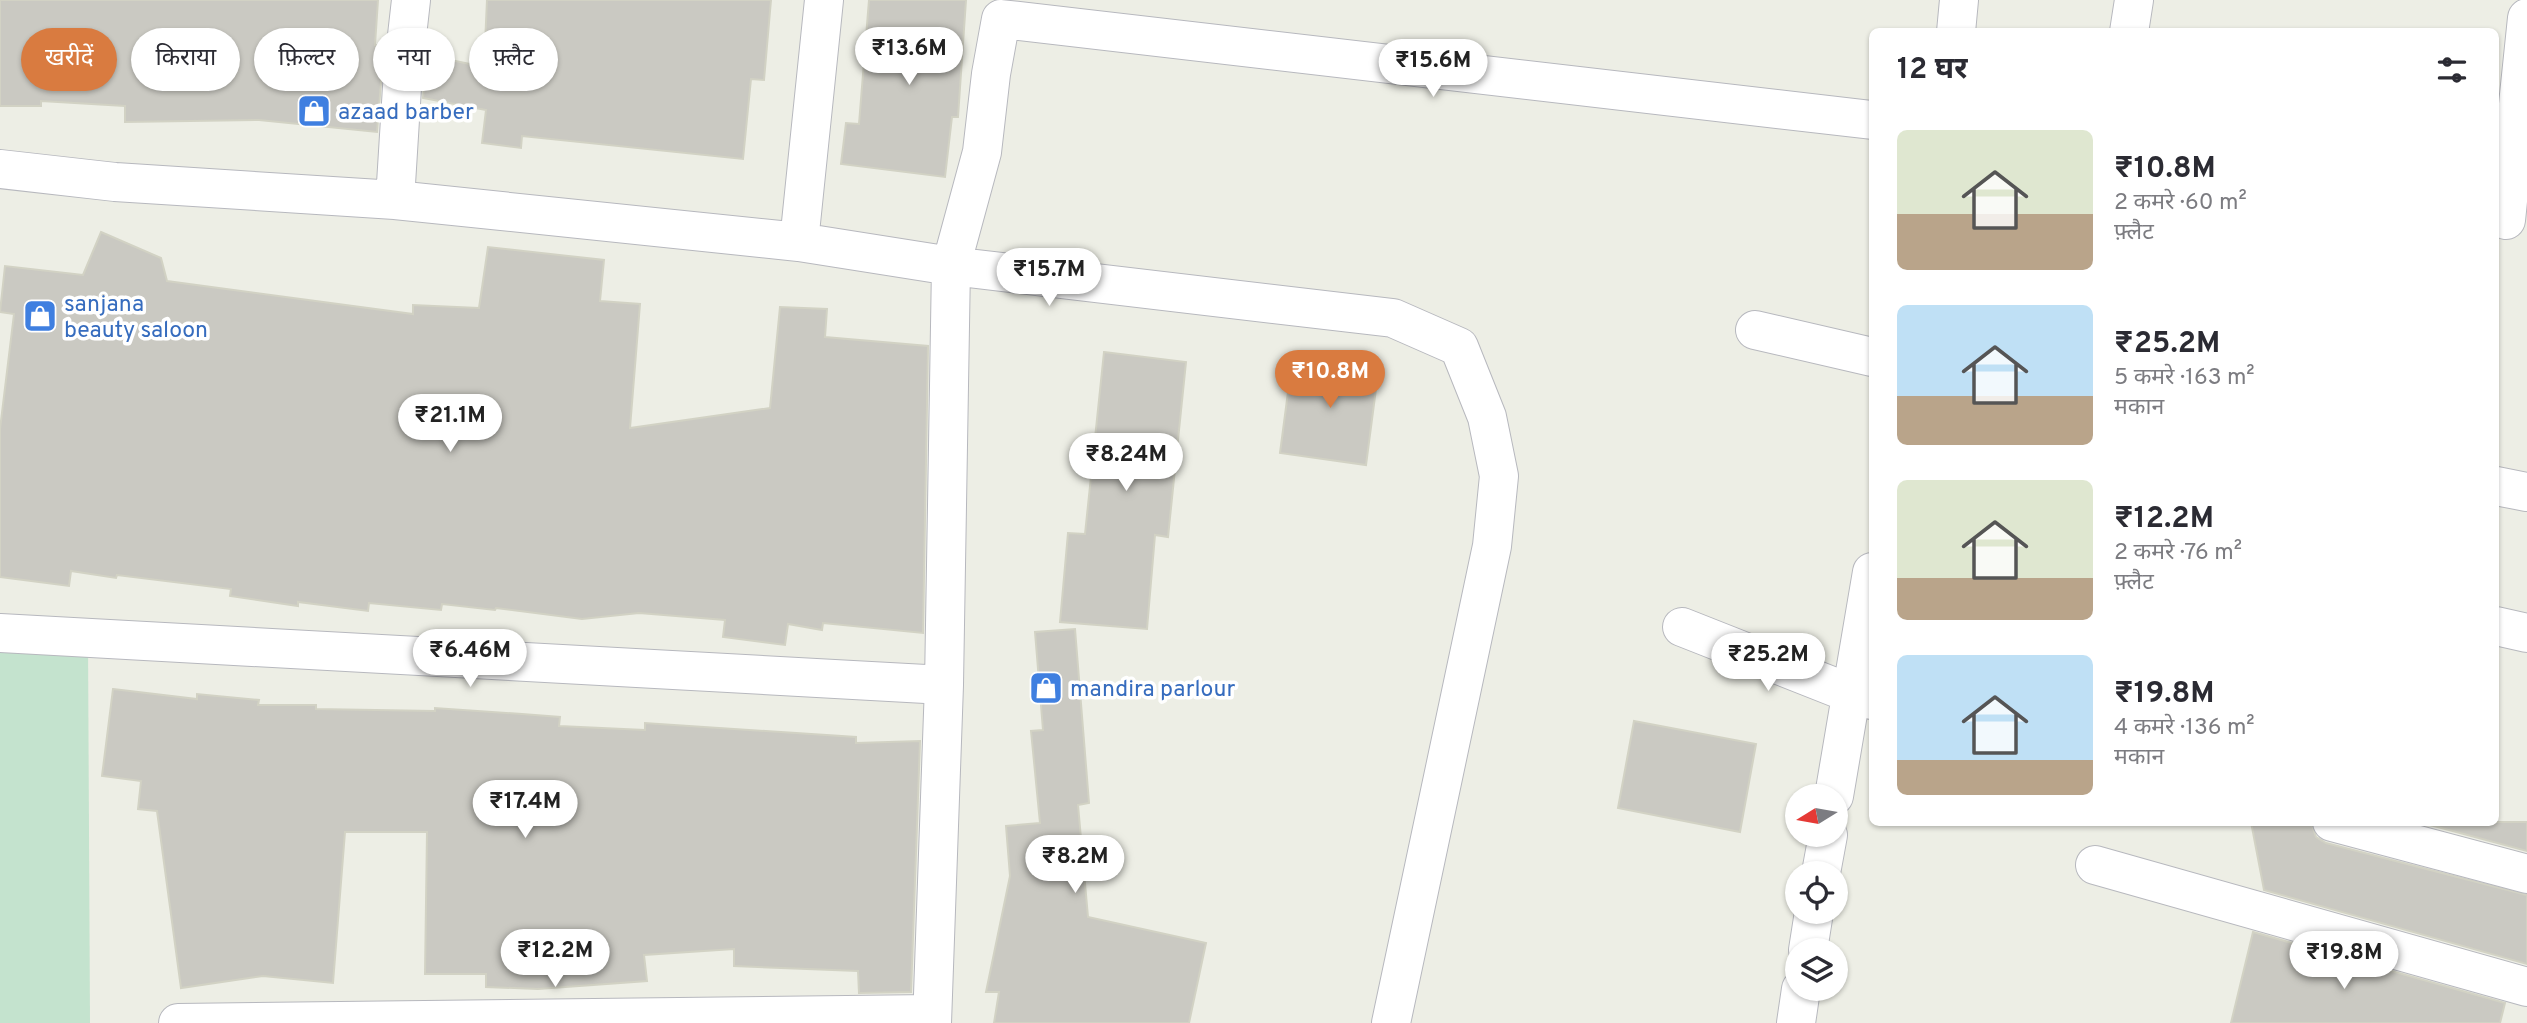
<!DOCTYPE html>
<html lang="hi">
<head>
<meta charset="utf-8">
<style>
	body { margin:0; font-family:Overpass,"Noto Sans Devanagari",sans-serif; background:#f7f7f7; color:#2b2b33; height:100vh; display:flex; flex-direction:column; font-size:26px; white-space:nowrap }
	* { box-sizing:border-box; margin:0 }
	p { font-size:23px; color:#7c7c81 }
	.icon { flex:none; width:38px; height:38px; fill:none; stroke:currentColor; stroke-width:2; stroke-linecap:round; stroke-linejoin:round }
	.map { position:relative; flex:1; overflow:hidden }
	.panel { position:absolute; left:1869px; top:28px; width:630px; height:798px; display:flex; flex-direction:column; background:#fff; border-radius:10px; box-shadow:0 2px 5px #0004 }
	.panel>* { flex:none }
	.top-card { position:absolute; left:21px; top:28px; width:665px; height:63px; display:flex; gap:14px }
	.needle { width:46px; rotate:259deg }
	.buttons { position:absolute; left:1785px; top:784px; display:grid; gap:14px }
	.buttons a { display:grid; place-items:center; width:63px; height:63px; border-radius:50%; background:#fff; box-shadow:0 2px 5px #0004; font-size:35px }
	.price { position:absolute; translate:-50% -60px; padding:0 16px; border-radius:24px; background:#fff; color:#222; font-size:23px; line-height:46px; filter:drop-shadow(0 2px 4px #0008) }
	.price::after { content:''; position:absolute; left:50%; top:42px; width:21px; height:16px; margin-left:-10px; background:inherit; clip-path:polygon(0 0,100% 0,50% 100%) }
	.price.on { background:#d97b40; color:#fff }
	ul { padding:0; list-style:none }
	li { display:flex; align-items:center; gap:21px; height:175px; padding:0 28px }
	li span { display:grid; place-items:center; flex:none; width:196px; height:140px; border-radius:10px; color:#555 }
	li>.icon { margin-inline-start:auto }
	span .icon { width:84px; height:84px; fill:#fffc; stroke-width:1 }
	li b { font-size:30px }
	h2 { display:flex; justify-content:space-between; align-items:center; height:84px; padding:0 28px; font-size:30px }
	.pill { padding:0 24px; border-radius:32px; background:#fff; box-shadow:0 2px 5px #0004; font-size:24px; line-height:63px }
	.pill.on { background:#d97b40; color:#fff }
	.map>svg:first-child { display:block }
	.green { fill:#c4e3ce }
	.building { fill:#cac9c2; stroke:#d2d2c4; stroke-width:2 }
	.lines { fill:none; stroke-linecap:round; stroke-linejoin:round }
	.minor-casing { stroke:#b7b8be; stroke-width:40 }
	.minor { stroke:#fff; stroke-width:38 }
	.labels { text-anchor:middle; stroke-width:7; stroke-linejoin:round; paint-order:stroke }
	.shop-label { font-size:23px; fill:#366cbe; stroke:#fff; text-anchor:start }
</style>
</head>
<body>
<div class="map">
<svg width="2527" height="1023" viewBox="0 0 2527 1023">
	<rect width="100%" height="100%" fill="#edeee5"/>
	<path class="green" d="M0,633L88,638L90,1023H0Z"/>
	<path class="building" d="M0,0H378L375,45L384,46L377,132L259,120L125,122V106L41,101V106H0Z
		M487,0H771L764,80L751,79L743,159L522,136L521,148L482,143L486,110L423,98L427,55L484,67Z
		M869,0H966L958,117H952L945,177L841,164L846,123L859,124Z
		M101,232L161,258L167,281L413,314V305L479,308L488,247L604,260L600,301L640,304L630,428L770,408L780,307L827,309L825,337L928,346L923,633L823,623L822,630L788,624L785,645L723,637L725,620L639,613L582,619L496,608L495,610L442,604L441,610L369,603L368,611L298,602V606L230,596L231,589L117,575L116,578L71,571L69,586L0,577V429L14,314L0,312L5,266L83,275Z
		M1104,352L1186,362L1168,537L1155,535L1147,629L1060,622L1068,533L1085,534Z
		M1293,354L1379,366L1366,465L1280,453Z
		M1075,629L1089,803L1078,805L1088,917L1206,943L1189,1023H994L999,992H986L1010,876L1006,826L1040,823L1031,731L1043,730L1035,632Z
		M113,689L197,699V694L259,700L258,705H316V709L435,711V708L522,714L560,717L559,726L645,730V723L856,737V743L920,741L911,992L859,993L858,971L734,966V949L644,955L647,981L538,989L486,987V974H425L427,832H345L333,983L263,976L181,988L157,811L138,809L141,781L102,776Z
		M1634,721L1756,744L1740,832L1618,808Z
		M2251,822H2311L2316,837L2326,843L2527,895V964L2264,890Z
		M2419,822H2527V851Z
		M2253,932L2505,1003L2500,1023H2231Z"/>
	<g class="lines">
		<defs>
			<path id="minor" d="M1956,32L1959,0
				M2129,32L2134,0
				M0,169L115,182L395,200L799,242L951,266L1393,318L1459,347L1487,417L1499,476L1492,546L1391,1023
				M395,200L403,71L411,0
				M2506,220L2527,18
				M799,242L824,0
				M1755,330L1872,357
				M2496,486L2527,492
				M2496,626L2527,633
				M1682,627L1852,694L1872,700
				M0,633L944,685
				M1834,796L1872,572
				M2332,822L2527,874
				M2095,865L2527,987
				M1821,873L1828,835
				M1808,950L1814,912
				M178,1023L932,1014
				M932,1023L944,685L951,266L982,152L991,74L1001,19L1872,120
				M1796,1023L1801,989"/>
		</defs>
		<use href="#minor" class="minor-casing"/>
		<use href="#minor" class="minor"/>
	</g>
	<defs>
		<symbol id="shop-square" viewBox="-11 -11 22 22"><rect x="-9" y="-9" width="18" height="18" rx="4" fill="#3f7fe0" stroke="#fff"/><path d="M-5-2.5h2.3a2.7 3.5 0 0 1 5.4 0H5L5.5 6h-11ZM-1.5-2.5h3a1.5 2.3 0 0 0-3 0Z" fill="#fff"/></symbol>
	</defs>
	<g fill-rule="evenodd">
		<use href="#shop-square" x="295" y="92" width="38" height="38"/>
		<use href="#shop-square" x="21" y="297" width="38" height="38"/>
		<use href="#shop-square" x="1027" y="669" width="38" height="38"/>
	</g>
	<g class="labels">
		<g class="shop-label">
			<text x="338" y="119">azaad barber</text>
			<text x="64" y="311">sanjana<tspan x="64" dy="26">beauty saloon</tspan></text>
			<text x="1070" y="696">mandira parlour</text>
		</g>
	</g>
</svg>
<div class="buttons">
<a><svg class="needle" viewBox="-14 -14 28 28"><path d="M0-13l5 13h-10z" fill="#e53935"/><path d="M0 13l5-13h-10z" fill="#7c7c81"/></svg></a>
<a><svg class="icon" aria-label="locate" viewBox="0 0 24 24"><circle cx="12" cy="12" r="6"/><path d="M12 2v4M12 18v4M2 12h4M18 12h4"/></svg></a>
<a><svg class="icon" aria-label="layers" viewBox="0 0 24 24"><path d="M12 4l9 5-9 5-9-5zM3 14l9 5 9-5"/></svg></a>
</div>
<b class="price" style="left:909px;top:87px">₹13.6M</b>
<b class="price" style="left:1433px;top:99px">₹15.6M</b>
<b class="price" style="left:1049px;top:308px">₹15.7M</b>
<b class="price on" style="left:1330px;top:410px">₹10.8M</b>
<b class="price" style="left:450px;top:454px">₹21.1M</b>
<b class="price" style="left:1126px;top:493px">₹8.24M</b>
<b class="price" style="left:470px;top:689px">₹6.46M</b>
<b class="price" style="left:1768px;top:693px">₹25.2M</b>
<b class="price" style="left:525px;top:840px">₹17.4M</b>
<b class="price" style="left:1075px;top:895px">₹8.2M</b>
<b class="price" style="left:555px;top:989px">₹12.2M</b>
<b class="price" style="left:2344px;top:991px">₹19.8M</b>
<div class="top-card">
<a class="pill on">खरीदें</a>
<a class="pill">किराया</a>
<a class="pill">फ़िल्टर</a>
<a class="pill">नया</a>
<a class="pill">फ़्लैट</a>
</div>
<section class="panel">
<h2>12 घर<svg class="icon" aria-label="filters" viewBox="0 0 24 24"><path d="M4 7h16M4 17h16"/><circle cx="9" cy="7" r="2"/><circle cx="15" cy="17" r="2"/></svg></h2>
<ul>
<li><span style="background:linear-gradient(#dfe7d0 60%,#b9a48a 0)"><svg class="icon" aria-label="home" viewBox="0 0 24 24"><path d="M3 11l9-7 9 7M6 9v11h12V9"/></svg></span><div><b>₹10.8M</b><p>2 कमरे · 60 m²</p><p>फ़्लैट</p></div></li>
<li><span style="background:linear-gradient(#bfe0f5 65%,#b9a48a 0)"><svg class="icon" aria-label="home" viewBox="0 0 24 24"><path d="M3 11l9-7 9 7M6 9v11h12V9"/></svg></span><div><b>₹25.2M</b><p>5 कमरे · 163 m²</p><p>मकान</p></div></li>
<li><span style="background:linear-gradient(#dfe7d0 70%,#b9a48a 0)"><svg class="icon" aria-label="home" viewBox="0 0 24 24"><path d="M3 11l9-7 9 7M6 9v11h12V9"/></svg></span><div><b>₹12.2M</b><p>2 कमरे · 76 m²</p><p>फ़्लैट</p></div></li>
<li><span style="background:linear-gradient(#bfe0f5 75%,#b9a48a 0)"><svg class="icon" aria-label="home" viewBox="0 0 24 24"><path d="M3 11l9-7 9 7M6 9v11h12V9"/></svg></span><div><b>₹19.8M</b><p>4 कमरे · 136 m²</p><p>मकान</p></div></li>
</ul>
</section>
</div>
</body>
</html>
